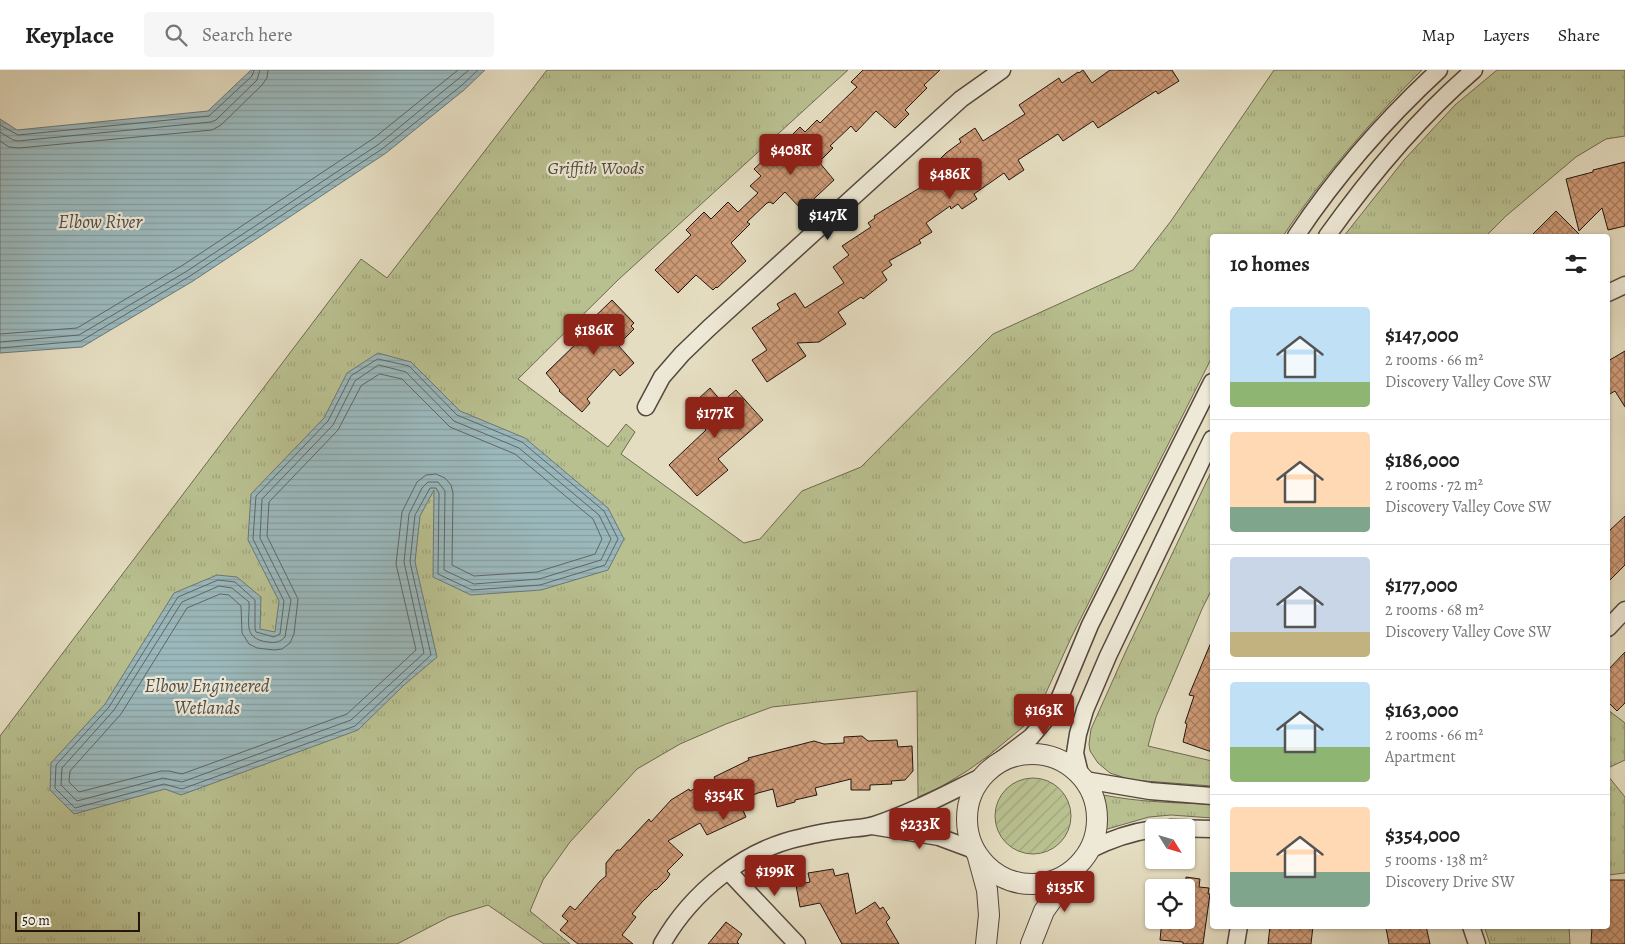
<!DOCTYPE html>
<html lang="en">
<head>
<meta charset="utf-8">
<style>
	body { margin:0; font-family:Alegreya,serif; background:#f6f6f6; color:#222; height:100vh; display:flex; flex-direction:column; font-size:19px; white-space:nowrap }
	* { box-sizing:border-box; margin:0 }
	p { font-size:16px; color:#767676 }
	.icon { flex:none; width:28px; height:28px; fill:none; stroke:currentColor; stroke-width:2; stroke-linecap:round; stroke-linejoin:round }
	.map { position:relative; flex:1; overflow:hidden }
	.side { position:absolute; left:1210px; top:164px; width:400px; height:695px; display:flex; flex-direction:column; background:#fff; border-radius:5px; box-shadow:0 1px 4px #0004 }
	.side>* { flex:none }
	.needle { width:32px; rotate:127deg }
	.controls { position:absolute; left:1145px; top:749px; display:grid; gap:10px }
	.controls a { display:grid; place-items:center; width:50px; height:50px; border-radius:5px; background:#fff; box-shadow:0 1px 4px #0004; font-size:25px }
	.scale { position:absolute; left:15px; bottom:12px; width:125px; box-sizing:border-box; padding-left:5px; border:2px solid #25150f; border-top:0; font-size:14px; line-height:18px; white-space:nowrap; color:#25150f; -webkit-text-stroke:4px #eee9d7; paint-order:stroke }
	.price { position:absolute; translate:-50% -42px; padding:0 11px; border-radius:5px; background:#8f2418; color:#fff; font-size:16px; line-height:32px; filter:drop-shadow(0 1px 2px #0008) }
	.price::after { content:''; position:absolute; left:50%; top:30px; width:15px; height:11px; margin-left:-8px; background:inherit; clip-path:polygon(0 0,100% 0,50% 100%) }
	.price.on { background:#222; color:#fff }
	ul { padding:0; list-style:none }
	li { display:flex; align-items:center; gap:15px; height:125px; padding:0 20px }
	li+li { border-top:1px solid #e0e0e0 }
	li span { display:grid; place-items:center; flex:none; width:140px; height:100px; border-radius:5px; color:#555 }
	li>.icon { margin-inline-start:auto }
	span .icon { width:60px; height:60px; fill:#fffc; stroke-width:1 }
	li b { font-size:21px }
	h2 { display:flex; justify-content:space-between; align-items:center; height:60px; padding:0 20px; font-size:21px }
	header { display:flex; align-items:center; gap:30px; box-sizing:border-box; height:70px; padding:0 25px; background:#fff; border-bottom:1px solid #e0e0e0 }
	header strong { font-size:24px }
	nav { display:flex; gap:28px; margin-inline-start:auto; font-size:18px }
	.search { width:350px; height:45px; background:#f6f6f6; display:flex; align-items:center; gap:12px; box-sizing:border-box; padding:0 18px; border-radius:5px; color:#767676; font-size:19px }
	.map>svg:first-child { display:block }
	.grass { fill:url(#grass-tufts); stroke:#6f6a50 }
	.garden { fill:url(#garden-furrows); stroke:#6f6a50 }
	.water { fill:url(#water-rules); stroke:#6c7777 }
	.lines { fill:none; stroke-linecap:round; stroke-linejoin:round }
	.shore { stroke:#606766; stroke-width:1 }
	.building { fill:url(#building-cross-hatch); stroke:#25150f }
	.minor-casing { stroke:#55473c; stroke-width:19 }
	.tertiary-casing { stroke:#55473c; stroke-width:22 }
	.minor { stroke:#eee9d7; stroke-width:16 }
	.tertiary { stroke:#eee9d7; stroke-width:20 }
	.labels { text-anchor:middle; stroke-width:4.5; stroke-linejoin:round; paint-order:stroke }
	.park-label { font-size:18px; font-style:italic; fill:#514836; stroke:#eee9d7 }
	.water-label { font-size:19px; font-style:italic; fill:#4e4e4c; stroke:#eee9d7 }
</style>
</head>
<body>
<header>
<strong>Keyplace</strong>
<div class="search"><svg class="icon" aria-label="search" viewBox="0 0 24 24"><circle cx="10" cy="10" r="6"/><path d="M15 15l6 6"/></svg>Search here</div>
<nav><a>Map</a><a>Layers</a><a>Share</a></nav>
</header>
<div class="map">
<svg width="1625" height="874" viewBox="0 0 1625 874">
	<defs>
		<pattern id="grass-tufts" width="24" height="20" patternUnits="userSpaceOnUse" patternTransform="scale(1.25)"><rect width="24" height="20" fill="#b9c090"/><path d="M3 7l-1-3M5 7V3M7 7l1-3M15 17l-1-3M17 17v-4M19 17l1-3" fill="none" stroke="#9fa47b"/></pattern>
		<pattern id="garden-furrows" width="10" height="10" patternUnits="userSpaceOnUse" patternTransform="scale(1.25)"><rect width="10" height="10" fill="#b9c090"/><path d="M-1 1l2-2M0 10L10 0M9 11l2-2" fill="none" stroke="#9fa47b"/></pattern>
		<pattern id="water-rules" width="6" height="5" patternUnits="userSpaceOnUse" patternTransform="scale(1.25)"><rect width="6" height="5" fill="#9bb9bd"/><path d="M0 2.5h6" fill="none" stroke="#859ea1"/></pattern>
		<pattern id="building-cross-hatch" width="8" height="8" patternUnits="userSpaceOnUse" patternTransform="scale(1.25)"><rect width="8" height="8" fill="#cd9a76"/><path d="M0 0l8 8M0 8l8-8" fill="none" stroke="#a67c5f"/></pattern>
	</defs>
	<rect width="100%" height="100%" fill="#e5ddc1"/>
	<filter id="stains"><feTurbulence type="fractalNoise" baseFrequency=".004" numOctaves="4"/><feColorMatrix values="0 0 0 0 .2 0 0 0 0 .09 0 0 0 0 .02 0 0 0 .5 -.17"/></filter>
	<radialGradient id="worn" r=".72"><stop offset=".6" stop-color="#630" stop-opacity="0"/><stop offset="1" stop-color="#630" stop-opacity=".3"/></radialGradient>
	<path class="grass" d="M547,0H848L618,210L518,309L608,377L626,354L635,362L621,384L744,473L760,469L802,421L861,397L993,264L1133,200L1171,151L1274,0H1422C1371,51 1323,106 1283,166H1212V287L1071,568L1045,625L1035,642L1023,657L988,686L967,701L939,718L918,727L917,621L772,637L726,654L680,674L637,699L570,772L543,810L530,841L570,874H544L488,835L449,847L397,874H0V666L361,189L387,208Z
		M1497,0H1625V66L1606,69L1576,87L1506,146L1486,166H1344L1404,90L1455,35Z
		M1212,400V519L1202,539L1156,647L1148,676L1212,691V716L1131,710L1110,703L1098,693L1090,681L1089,674L1091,659L1126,581Z
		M1608,640L1625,653V690L1608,698Z
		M1608,706L1625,727V803L1608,805Z
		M1103,725C1139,732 1175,733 1212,734V748L1171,745L1149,747L1104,760Z
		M1484,856H1569L1570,874H1490Z"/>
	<path class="garden" d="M995 746a38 38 0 1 1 76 0a38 38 0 1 1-76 0Z"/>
	<path class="water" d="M251,0H485L464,20L386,83L193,211L82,277L0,283V49L17,60L208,41Z
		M378,283L411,292L460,341L525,368L608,438L624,469L608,500L541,520L471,525L433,507L434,420L420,446L415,492L437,587L404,615L358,660L181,725L165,719L74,744L50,720L51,693L105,634L174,523L217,505L237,507L261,527L260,559L275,562L279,531L248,470L251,424L324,348L347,303Z"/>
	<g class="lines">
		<path class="shore" d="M0,55L18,65L209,46L252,6L254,0
			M0,62L13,70L18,71L211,52L216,50L257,10L260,0
			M0,71L9,77L19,78L212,60L221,55L262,15L267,8L268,0
			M0,264L77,258L183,195L374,68L458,0
			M0,272L79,265L187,201L379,74L469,0
			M0,278L81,271L190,206L382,79L461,16L478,0
			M378,289L409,296L457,345L522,372L604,441L618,469L605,495L540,515L472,520L438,504L439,423L436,418H430L415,445L410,492L431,585L355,656L182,719L164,714L75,738L55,718L56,695L109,637L178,527L218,510L235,512L255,530V559L256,562L274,567L280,564L284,531L253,469L256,426L328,351L351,306Z
			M379,295L406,302L454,351L519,378L599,445L611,469L601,490L539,509L474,514L444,500L445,421L438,412H428L422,418L409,444L404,492L424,583L351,650L182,712L163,708L77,731L61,715L62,698L114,640L182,532L219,516L232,518L249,532C250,552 242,568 267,572C275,573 279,573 285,567L291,530L260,468L262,429L333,355L355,311Z
			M380,304L402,309L450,357L515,384L593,449L602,469L595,484L537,502L474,506L452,495L453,423L451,415L445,408L436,404L426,405L417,412L402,442L396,494L416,580L347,644L182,704L169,701H161L79,722L69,712L70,701L121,644L187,538L220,524L229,525L241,536L242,563L249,574L257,578L274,580L282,579L290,573L294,564L298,529L267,466L269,432L338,360L361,316Z"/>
	</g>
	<path class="building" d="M863,0H940L924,15L927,18L905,40L909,44L895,58L876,41L856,62L851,56L830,76L833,78L819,92L834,110L802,140L785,122L773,134L770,132L767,133L747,152L750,154L731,173L746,191L717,218L716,217L713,220L696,205L678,223L655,200L691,165L686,160L704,142L711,149L728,132L738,142L758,123L750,116L761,106L754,99L769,85L774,90L794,70L791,66L800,57L805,62L817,50L820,53L857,17L851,12Z
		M1083,0L1092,13L1110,0H1172L1179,11L1158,24L1156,21L1098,58L1093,51L1063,71L1058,64L1018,90L1024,100L1009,110L1004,103L974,124L977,129L962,139L958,134L951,139L950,136L926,153L932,162L919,170L921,173L889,191L892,195L882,202L887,210L863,229L861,227L838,242L846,254L819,272L797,273L806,286L767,312L752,290L767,280L752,258L780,239L777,234L795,223L805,238L844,213L833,197L849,185L842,176L871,157L868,153L875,148L874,146L926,114L921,106L943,91L941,88L946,83L961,72L959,69L975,58L983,71L1025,44L1019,35L1059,8L1062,13L1078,2L1079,3Z
		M1625,92V156L1608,160L1602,138L1579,161L1566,109L1593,102V100Z
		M1556,141L1581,166H1531Z
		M612,230L634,253L631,256L634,259L618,275L634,293L620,306L614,299L587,329L590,333L582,342L559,321L560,320L546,303L582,268L578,263Z
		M1625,281V337L1615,321L1608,325V291Z
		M710,318L722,332L736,320L763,350L718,389L728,400L697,426L669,395L706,360L696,348L703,342L696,331Z
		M1625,446V495L1608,512V462Z
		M1212,570V682L1183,672L1187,654L1185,653L1194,626L1189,625Z
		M1625,582V633L1617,641L1608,632V600Z
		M862,666L868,671L897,670L898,677L912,676L913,701L905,710L891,711L892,714L870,715V720H851V709L815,718L817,725L795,730V732L777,737L773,719L758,723L739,731L746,747L707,765L700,753L668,771L683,785L667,801L670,804L667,809L656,820L655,819L642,832L632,844L636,847L622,865L633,874H578L560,860L568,851L562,846L570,836L575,840L600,811L606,806V793L617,780H620L649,749L651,752L671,730L689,719L690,721L715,709L714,707L749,690L748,688L814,671L824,674L844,673V667Z
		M833,799L835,806L848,803L856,844L875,832L880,839L883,837L890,848L886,852L899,874H842L820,833L800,837L796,815L810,812L808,803Z
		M1186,807L1200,809L1199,817L1209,818L1208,824H1210L1203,874H1183V872L1160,870L1162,850H1186Z
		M1608,810H1625V874H1591L1592,856H1608Z
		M726,852L742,864L737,872L739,874H708Z
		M1270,856H1313L1311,874H1268Z
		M1394,856H1426L1430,874H1389L1386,858Z"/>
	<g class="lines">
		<defs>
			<path id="minor" d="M1296,166C1336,106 1386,49 1439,0
				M1327,166C1370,106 1418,48 1474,0
				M1608,223L1625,215
				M646,337L662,307L682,284L709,258L961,29L1002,0
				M1608,558L1625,540
				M998,692L1031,667L1051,643L1060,627L1090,555L1212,312
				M1080,704L1075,683L1078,664L1085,640L1108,586L1212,369
				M1085,710L1150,721L1212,726
				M872,756L939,767L974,780
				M1170,758L1212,759
				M1089,780C1109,770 1132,762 1154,759
				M728,801L797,874
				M1471,856L1477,874
				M662,874C691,823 744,779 803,767C818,763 832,761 848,759C856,758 866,758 874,755C911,743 946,724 981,707
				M1236,874L1239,856"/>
			<path id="tertiary" d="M967 749a65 65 0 1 1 130 0a65 65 0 1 1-130 0Z
				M978,787L987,820L989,845L986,874
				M1031,874L1044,841L1071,803"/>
		</defs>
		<use href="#minor" class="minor-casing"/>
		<use href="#tertiary" class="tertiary-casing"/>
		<use href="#minor" class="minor"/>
		<use href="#tertiary" class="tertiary"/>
	</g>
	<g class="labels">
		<g class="park-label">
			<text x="596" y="104">Griffith Woods</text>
		</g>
		<g class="water-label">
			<text x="100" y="158">Elbow River</text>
			<text x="207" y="622">Elbow Engineered<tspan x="207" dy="22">Wetlands</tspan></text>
		</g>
	</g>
	<rect width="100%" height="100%" filter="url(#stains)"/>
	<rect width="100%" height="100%" fill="url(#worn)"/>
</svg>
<div class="controls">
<a><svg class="needle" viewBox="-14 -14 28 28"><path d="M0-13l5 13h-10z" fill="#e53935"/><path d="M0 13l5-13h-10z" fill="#767676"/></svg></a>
<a><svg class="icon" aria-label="locate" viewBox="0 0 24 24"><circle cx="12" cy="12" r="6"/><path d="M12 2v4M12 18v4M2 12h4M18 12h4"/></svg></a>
</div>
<div class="scale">50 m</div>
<b class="price" style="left:791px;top:106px">$408K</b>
<b class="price" style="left:950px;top:130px">$486K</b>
<b class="price on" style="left:828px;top:171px">$147K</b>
<b class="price" style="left:594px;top:286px">$186K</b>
<b class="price" style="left:715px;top:369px">$177K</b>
<b class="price" style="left:1044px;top:666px">$163K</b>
<b class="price" style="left:724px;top:751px">$354K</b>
<b class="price" style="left:920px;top:780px">$233K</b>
<b class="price" style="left:775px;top:827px">$199K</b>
<b class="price" style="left:1065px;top:843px">$135K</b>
<section class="side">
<h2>10 homes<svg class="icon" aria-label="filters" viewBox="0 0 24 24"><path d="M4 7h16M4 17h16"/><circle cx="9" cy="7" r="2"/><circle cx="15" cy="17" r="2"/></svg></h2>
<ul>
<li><span style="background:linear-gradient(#bfe0f5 75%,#8fb573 0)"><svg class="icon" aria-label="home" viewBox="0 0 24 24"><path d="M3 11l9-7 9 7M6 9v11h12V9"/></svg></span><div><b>$147,000</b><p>2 rooms · 66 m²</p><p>Discovery Valley Cove SW</p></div></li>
<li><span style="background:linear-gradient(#ffd9b3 75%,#7fa58c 0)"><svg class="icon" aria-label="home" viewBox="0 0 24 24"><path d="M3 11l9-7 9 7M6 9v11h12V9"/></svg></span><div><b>$186,000</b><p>2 rooms · 72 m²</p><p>Discovery Valley Cove SW</p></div></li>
<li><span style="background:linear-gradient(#c9d6e8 75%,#c2b280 0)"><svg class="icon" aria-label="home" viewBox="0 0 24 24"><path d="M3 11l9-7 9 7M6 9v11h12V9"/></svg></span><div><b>$177,000</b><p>2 rooms · 68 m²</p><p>Discovery Valley Cove SW</p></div></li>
<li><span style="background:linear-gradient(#bfe0f5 65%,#8fb573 0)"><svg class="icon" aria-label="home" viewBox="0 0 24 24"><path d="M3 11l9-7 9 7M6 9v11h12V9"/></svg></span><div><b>$163,000</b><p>2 rooms · 66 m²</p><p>Apartment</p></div></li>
<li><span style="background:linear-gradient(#ffd9b3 65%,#7fa58c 0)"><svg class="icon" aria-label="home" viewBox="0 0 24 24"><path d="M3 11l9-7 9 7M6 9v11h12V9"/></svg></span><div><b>$354,000</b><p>5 rooms · 138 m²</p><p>Discovery Drive SW</p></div></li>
</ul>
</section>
</div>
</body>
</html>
